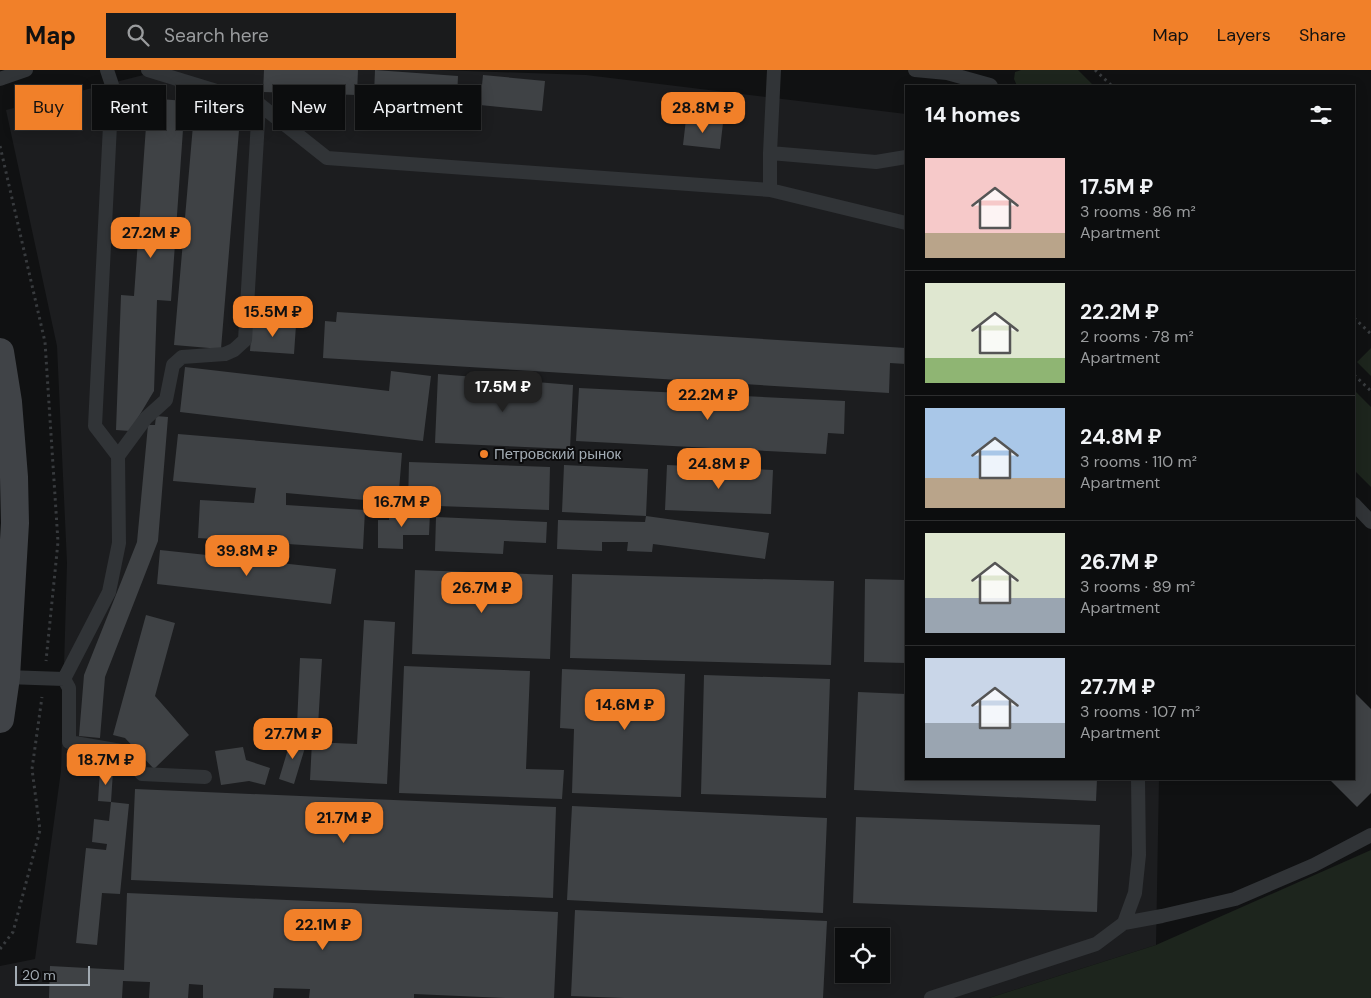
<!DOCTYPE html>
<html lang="en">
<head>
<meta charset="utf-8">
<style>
	body { margin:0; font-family:"DM Sans",sans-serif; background:#1a1b1c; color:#f1f3f6; height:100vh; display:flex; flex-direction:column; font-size:19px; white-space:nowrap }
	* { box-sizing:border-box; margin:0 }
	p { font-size:16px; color:#9a9c9e }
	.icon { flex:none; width:28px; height:28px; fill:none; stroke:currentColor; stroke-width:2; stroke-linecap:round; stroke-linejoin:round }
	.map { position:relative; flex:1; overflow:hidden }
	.side { position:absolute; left:905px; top:15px; width:450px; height:695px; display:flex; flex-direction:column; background:#0c0d0e; border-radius:0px; box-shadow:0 2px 12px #0003,0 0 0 1px #2c2d2e }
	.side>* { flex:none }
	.hud { position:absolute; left:15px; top:15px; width:475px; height:45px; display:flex; gap:10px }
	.buttons { position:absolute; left:835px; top:858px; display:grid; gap:10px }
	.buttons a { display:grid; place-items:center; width:55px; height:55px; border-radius:0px; background:#0c0d0e; box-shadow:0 2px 12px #0003,0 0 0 1px #2c2d2e; font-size:25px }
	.scale { position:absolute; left:15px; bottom:12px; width:75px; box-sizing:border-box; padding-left:5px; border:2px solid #a2abb3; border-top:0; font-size:14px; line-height:18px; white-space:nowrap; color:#a2abb3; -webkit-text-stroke:4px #0c0c0d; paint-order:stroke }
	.price { position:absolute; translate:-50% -42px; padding:0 11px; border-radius:10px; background:#f18029; color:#111; font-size:16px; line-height:32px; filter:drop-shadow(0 1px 2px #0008) }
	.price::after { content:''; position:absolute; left:50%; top:30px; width:15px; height:11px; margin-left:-8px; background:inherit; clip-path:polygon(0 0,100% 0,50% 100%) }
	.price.current { background:#222; color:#fff }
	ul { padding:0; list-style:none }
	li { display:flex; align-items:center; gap:15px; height:125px; padding:0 20px }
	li+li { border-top:1px solid #2c2d2e }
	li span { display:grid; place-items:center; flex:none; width:140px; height:100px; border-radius:0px; color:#555 }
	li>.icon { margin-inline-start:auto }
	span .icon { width:60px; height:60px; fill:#fffc; stroke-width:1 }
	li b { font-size:21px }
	h2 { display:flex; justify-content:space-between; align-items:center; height:60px; padding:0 20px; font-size:21px }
	.pill { padding:0 18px; border-radius:0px; background:#0c0d0e; box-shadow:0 2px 12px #0003,0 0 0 1px #2c2d2e; font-size:18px; line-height:45px }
	.pill.current { background:#f18029; color:#111 }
	header { display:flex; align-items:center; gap:30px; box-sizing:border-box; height:70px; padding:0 25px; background:#f18029; color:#111 }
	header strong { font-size:24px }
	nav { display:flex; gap:28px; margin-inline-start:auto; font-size:18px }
	.search { width:350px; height:45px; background:#1a1b1c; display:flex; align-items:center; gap:12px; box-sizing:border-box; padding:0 18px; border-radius:0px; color:#9a9c9e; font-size:19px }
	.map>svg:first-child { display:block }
	.built { fill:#1c1d1f; fill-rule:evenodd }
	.green { fill:#1d251d }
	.building { fill:#3f4245 }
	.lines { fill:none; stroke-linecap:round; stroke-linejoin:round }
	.path { stroke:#383b3e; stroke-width:3; stroke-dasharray:2.5 4; stroke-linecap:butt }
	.lane { stroke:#313437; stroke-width:14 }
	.secondary { stroke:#404347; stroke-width:28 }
	.poi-dot { fill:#f18029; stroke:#0c0c0d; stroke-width:2 }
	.labels { text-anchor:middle; stroke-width:4; stroke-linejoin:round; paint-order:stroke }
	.poi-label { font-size:15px; fill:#a2abb3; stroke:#0c0c0d; text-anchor:start }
</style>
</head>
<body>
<header>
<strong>Map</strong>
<div class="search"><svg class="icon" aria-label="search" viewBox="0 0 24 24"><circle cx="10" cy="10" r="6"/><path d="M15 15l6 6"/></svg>Search here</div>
<nav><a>Map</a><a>Layers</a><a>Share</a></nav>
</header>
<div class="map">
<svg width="1371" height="928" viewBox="0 0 1371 928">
	<rect width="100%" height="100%" fill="#101112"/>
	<path class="built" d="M163,0H438L586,5L906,44V709H1159L1156,875L989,928H0V896L35,889L61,701L67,493L57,276L6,40ZM844,866H881V904H844Z"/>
	<path class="green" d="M1021,0H1078L1094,16H1017L1014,9L1015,2Z
		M1371,278V306L1357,292Z
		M1354,320L1371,337V417L1354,400Z
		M1371,780V928H989L1156,875Z"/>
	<path class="building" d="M264,0H358L357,25L263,22Z
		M375,0L458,6L457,29L374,24Z
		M483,5L545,11L542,41L480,35Z
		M148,28L185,31L171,231L157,230L154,321L130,361L116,360L121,225L134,226Z
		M195,32L241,36L221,279L174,275Z
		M686,49L723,53L720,79L683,75Z
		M337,242L906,278V294L890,293L889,323L323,288L325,251L336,252Z
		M252,253L296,255L294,284L250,281Z
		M185,297L389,321L391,301L431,306L423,371L180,342Z
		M438,304L573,315L570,379L435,373Z
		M579,318L845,331L844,364L828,363L826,384L576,371Z
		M156,346L168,347L158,471L105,607L100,668L79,666L84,605L137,472L148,355H155Z
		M178,364L402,383L398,433L286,423V435L365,440L363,479L198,468L200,430L254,433L256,418L173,411Z
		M409,392L550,397L549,440L408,435Z
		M564,395L648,399L646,446L562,442Z
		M667,395L773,400L771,444L665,440Z
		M389,442L430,443L429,465H403V479L378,478V450H389Z
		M646,446L769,463L765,489L653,474L652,482L627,481L628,472H602V481L557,479L558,450L645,452Z
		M436,447L547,452L546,473L504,471L503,484L435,481Z
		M160,480L336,499L331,534L157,514Z
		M415,500L553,505L550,589L412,584Z
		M572,504L834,511L831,595L570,588Z
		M865,509L906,510V593L864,592Z
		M146,545L175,553L155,626L189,665L154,699L125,668L113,665Z
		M364,550L395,552L387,714L310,710L312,672L357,674Z
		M300,588L322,589L318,656L297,655Z
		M404,596L530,601L526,699L564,700L562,729L399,723Z
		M562,599L685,604L681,727L572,723L574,659L560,658Z
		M704,605L830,609L826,728L701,724Z
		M858,622L906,624V709H1097L1096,731L854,720Z
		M1354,622L1371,639V723L1357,737L1329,709H1354Z
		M292,666L307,671L294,714L279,709Z
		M243,677L246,690L270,698L265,715L249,711L221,715L215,681Z
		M82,684L100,685V700L81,699Z
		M100,700L113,701L111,732L98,731Z
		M135,719L556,737L553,828L131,810Z
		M111,732L129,734L120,824L102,823L97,875L76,873L86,778L106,780L107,774L92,772L94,749L109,751Z
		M572,736L827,748L823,843L567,830Z
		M856,747L1100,755L1097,842L853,833Z
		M127,823L558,842L554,928H505L414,924V928H309L310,919L274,918L273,928H203V915L189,914L188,928H149L150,912L123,911L122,928H49L50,896L124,900Z
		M575,840L827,851L823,928H624L571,926Z"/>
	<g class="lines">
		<path class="path" d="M1095,0L1112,16
			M0,76L45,272L58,472L46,591
			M1354,248L1371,264
			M1354,305L1371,321
			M0,879L13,862L40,760L32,699L42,627"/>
		<path class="lane" d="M148,0L259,34L327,88L770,120L906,153
			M774,0L770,83L876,92L906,87
			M915,0L947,3L990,15L991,16
			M0,9L26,0
			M770,120V83
			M118,386L146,348L166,330L173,295L182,287L225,284L234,280L245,270L259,34
			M1354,434L1371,452
			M6,607L64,609
			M64,609L109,522L119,473L118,386L95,356L112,15L107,0
			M64,609L69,618V672L121,681L142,704L205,707
			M1124,853L1162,846L1235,829L1314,795L1371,765
			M931,928L1096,874L1124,853L1135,823L1139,785L1138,709"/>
		<path class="secondary" d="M0,282L8,332L14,407L15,453L6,607L0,649"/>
	</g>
	<circle class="poi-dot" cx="484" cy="384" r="5"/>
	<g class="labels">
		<g class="poi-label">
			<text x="494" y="389">Петровский рынок</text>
		</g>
	</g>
</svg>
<div class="buttons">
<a><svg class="icon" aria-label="locate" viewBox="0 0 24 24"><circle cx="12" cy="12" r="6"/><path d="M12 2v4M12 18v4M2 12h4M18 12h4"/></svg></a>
</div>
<div class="scale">20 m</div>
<b class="price" style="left:703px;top:64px">28.8M ₽</b>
<b class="price" style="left:151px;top:189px">27.2M ₽</b>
<b class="price" style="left:273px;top:268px">15.5M ₽</b>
<b class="price current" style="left:503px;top:343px">17.5M ₽</b>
<b class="price" style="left:708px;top:351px">22.2M ₽</b>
<b class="price" style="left:719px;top:420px">24.8M ₽</b>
<b class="price" style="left:402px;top:458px">16.7M ₽</b>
<b class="price" style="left:247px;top:507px">39.8M ₽</b>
<b class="price" style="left:482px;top:544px">26.7M ₽</b>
<b class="price" style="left:625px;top:661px">14.6M ₽</b>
<b class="price" style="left:293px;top:690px">27.7M ₽</b>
<b class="price" style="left:106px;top:716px">18.7M ₽</b>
<b class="price" style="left:344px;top:774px">21.7M ₽</b>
<b class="price" style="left:323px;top:881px">22.1M ₽</b>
<div class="hud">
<a class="pill current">Buy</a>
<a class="pill">Rent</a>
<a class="pill">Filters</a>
<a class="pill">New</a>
<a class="pill">Apartment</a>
</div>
<section class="side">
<h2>14 homes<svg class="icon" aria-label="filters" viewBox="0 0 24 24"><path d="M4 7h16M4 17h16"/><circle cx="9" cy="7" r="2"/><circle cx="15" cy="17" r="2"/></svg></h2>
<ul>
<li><span style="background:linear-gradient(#f6c9c9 75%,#b9a48a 0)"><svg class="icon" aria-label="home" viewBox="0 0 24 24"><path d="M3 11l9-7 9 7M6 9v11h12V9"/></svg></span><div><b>17.5M ₽</b><p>3 rooms · 86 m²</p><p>Apartment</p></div></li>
<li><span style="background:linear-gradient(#dfe7d0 75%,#8fb573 0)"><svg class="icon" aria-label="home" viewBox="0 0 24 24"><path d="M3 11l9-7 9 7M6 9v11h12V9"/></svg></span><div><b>22.2M ₽</b><p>2 rooms · 78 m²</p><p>Apartment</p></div></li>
<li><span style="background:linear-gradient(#a9c7e8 70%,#b9a48a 0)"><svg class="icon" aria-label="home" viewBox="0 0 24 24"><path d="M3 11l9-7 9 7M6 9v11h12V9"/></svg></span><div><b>24.8M ₽</b><p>3 rooms · 110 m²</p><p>Apartment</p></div></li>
<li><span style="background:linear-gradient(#dfe7d0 65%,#9aa5b1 0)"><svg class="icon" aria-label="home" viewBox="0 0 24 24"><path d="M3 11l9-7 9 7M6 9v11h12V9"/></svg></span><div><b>26.7M ₽</b><p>3 rooms · 89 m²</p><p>Apartment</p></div></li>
<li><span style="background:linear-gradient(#c9d6e8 65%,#9aa5b1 0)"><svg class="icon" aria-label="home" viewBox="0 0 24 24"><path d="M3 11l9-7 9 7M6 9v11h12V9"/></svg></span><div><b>27.7M ₽</b><p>3 rooms · 107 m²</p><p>Apartment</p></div></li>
</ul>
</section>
</div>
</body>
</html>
